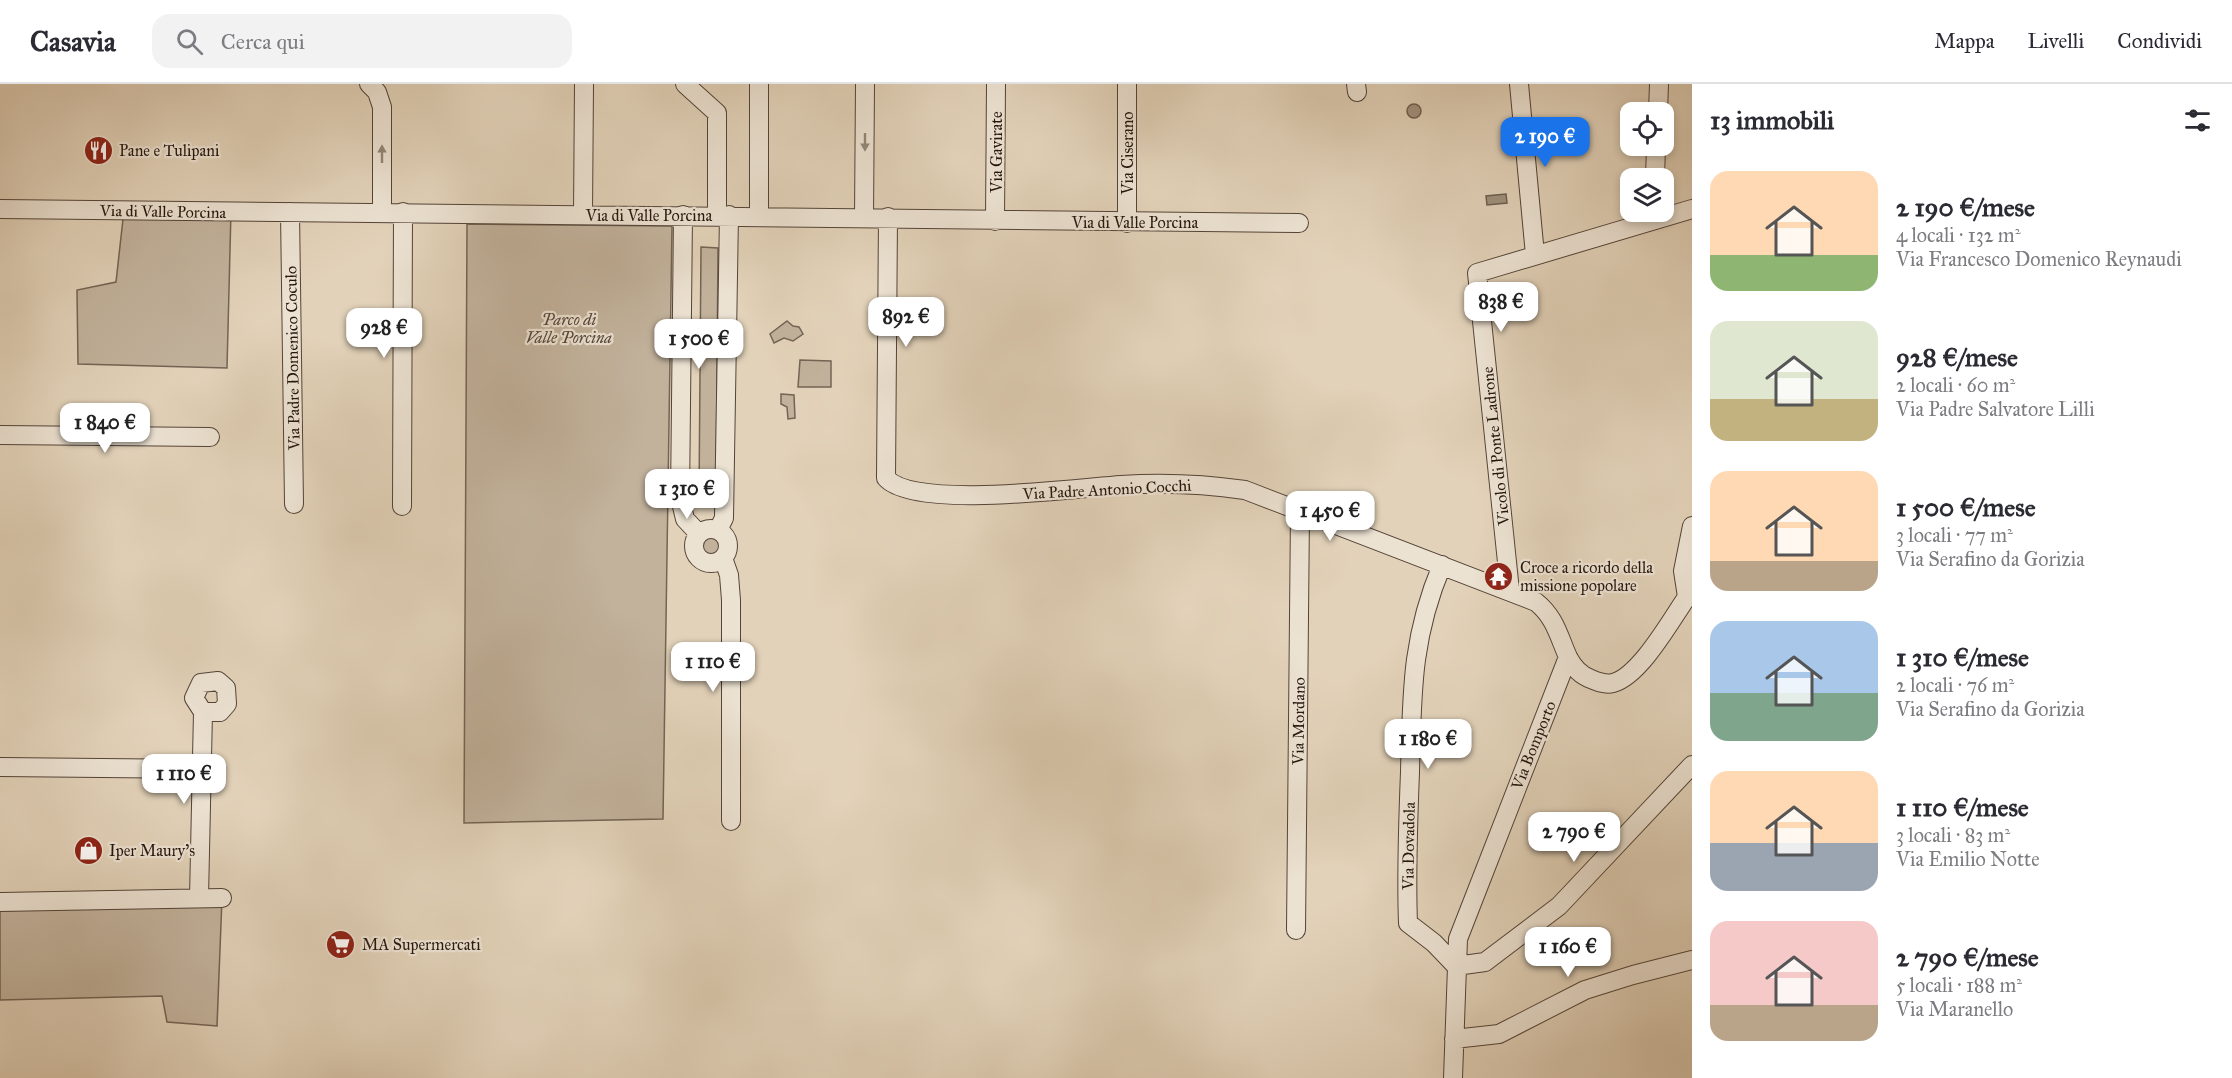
<!DOCTYPE html>
<html lang="it">
<head>
<meta charset="utf-8">
<style>
	body { margin:0; font-family:"IM FELL Great Primer",serif; background:#f2f2f3; color:#2b2b33; height:100vh; display:flex; flex-direction:column; font-size:22px; white-space:nowrap }
	* { box-sizing:border-box; margin:0 }
	p { font-size:20px; color:#7c7c81 }
	.icon { flex:none; width:33px; height:33px; fill:none; stroke:currentColor; stroke-width:2; stroke-linecap:round; stroke-linejoin:round }
	.map { position:relative; flex:1; overflow:hidden }
	.sheet { display:flex; flex-direction:column; background:#fff; width:540px }
	.sheet>* { flex:none }
	.controls { position:absolute; left:1620px; top:18px; display:grid; gap:12px }
	.controls a { display:grid; place-items:center; width:54px; height:54px; border-radius:12px; background:#fff; box-shadow:0 3px 9px #0003; font-size:30px }
	.price { position:absolute; translate:-50% -51px; padding:0 14px; border-radius:12px; background:#fff; color:#222; font-size:20px; line-height:39px; filter:drop-shadow(0 2px 3px #0008) }
	.price::after { content:''; position:absolute; left:50%; top:36px; width:18px; height:14px; margin-left:-9px; background:inherit; clip-path:polygon(0 0,100% 0,50% 100%) }
	.price.on { background:#1a73e8; color:#fff }
	ul { padding:0; list-style:none }
	li { display:flex; align-items:center; gap:18px; height:150px; padding:0 18px }
	li span { display:grid; place-items:center; flex:none; width:168px; height:120px; border-radius:18px; color:#555 }
	li>.icon { margin-inline-start:auto }
	span .icon { width:72px; height:72px; fill:#fffc; stroke-width:1 }
	li b { font-size:26px }
	h2 { display:flex; justify-content:space-between; align-items:center; height:72px; padding:0 18px; font-size:26px }
	header { display:flex; align-items:center; gap:36px; box-sizing:border-box; height:84px; padding:0 30px; background:#fff; border-bottom:2px solid #e1e1e2 }
	header strong { font-size:28px }
	nav { display:flex; gap:33px; margin-inline-start:auto; font-size:21px }
	.search { width:420px; height:54px; background:#f2f2f3; display:flex; align-items:center; gap:15px; box-sizing:border-box; padding:0 21px; border-radius:18px; color:#7c7c81; font-size:22px }
	main { display:flex; flex:1; min-height:0 }
	.map>svg:first-child { display:block }
	.green { fill:#c2b29c; stroke:#736454; stroke-width:1.5 }
	.water { fill:#a1927f; stroke:#6f6051; stroke-width:1.5 }
	.lines { fill:none; stroke-linecap:round; stroke-linejoin:round }
	.minor-casing { stroke:#544438; stroke-width:20 }
	.minor { stroke:#ece2d2; stroke-width:18 }
	.oneway { fill:#928679 }
	.labels { text-anchor:middle; stroke-width:4.5; stroke-linejoin:round; paint-order:stroke }
	.poi-label { font-size:16px; fill:#24150d; stroke:#ece2d2; text-anchor:start }
	.street-label { font-size:16px; fill:#24150d; stroke:#ece2d2 }
	.park-label { font-size:16px; font-style:italic; fill:#534438; stroke:#ece2d2 }
</style>
</head>
<body>
<header>
<strong>Casavia</strong>
<div class="search"><svg class="icon" aria-label="search" viewBox="0 0 24 24"><circle cx="10" cy="10" r="6"/><path d="M15 15l6 6"/></svg>Cerca qui</div>
<nav><a>Mappa</a><a>Livelli</a><a>Condividi</a></nav>
</header>
<main>
<div class="map">
<svg width="1692" height="994" viewBox="0 0 1692 994">
	<rect width="100%" height="100%" fill="#e2d2b9"/>
	<filter id="stains"><feTurbulence type="fractalNoise" baseFrequency=".00333" numOctaves="4"/><feColorMatrix values="0 0 0 0 .2 0 0 0 0 .09 0 0 0 0 .02 0 0 0 .5 -.17"/></filter>
	<radialGradient id="worn" r=".72"><stop offset=".6" stop-color="#630" stop-opacity="0"/><stop offset="1" stop-color="#630" stop-opacity=".3"/></radialGradient>
	<path class="green" d="M124,126L231,127L227,284L78,280L77,206L116,198Z
		M467,140L672,142L663,735L464,739Z
		M701,163L718,164L716,415H699Z
		M787,237L793,242L799,243L803,250L793,257L784,254L774,259L770,250Z
		M800,276L831,277V303H798Z
		M781,310L794,311L795,334L788,335L787,323L781,320Z
		M701 462a10 10 0 1 1 20 0a10 10 0 1 1-20 0Z
		M222,814L217,942L167,938L162,912L0,916V818Z"/>
	<path class="water" d="M1407 27a7 7 0 1 1 14 0a7 7 0 1 1-14 0Z
		M1506,110L1507,119L1487,121L1486,112Z"/>
	<g class="lines">
		<defs>
			<path id="minor" d="M369,0L377,8L382,23V128
				M685,0L717,29V131
				M1127,0V139
				M1356,0L1357,8
				M1519,0L1535,171
				M1658,28L1659,0
				M1655,94L1656,62
				M0,125L1299,139
				M290,128L294,420
				M583,130L584,0
				M683,131L680,414L685,435L699,450
				M759,132V0
				M864,133L865,0
				M888,133L886,394C914,426 1077,404 1121,401C1163,398 1204,400 1245,406L1536,518C1555,533 1559,553 1568,573C1573,583 1580,591 1591,595C1598,598 1605,601 1613,599C1640,592 1671,536 1687,513L1692,510
				M995,137L996,0
				M0,351L210,353
				M402,422L403,128
				M694 462a17 17 0 1 1 34 0a17 17 0 1 1-34 0Z
				M718,446L724,434L729,131
				M723,474L729,491L731,516V737
				M1442,481C1411,554 1412,610 1410,688C1408,738 1406,788 1408,839L1434,859L1456,882L1485,878L1559,822L1692,681
				M1510,507L1477,189L1692,125
				M1687,513L1683,487L1692,442
				M0,683L203,685
				M199,814L203,628L194,614L201,599L218,597L226,604L227,620L220,628H203
				M0,818L222,814
				M1296,846L1300,428
				M1454,955L1499,950L1585,906L1633,891L1692,876
				M1453,994L1458,855L1568,573"/>
		</defs>
		<use href="#minor" class="minor-casing"/>
		<use href="#minor" class="minor"/>
	</g>
	<defs><path id="oneway-solid" d="M-6-.8H1V-3.2L6.5 0L1 3.2V.8H-6Z" transform="scale(1.5)"/></defs>
	<g class="oneway">
		<use href="#oneway-solid" transform="translate(865 58) rotate(90)"/>
		<use href="#oneway-solid" transform="translate(382 70) rotate(-90)"/>
	</g>
	<defs>
		<symbol id="restaurant-disc" viewBox="-11 -11 22 22"><circle r="9.5" fill="#8f2418" stroke="#ece2d2"/><path d="M-5-6h1v4h1v-4h1v4h1v-4h1v5L-1.5 .5V6h-2V.5L-5-1ZM5-6V6H3V1.5H1.5Q1.5-4 5-6Z" fill="#fff"/></symbol>
		<symbol id="temple-disc" viewBox="-11 -11 22 22"><circle r="9.5" fill="#8f2418" stroke="#ece2d2"/><path d="M0-6L5-2H3V0L6.5 2.5H4V6H1.5V3h-3V6H-4V2.5H-6.5L-3 0V-2H-5Z" fill="#fff"/></symbol>
		<symbol id="shop-disc" viewBox="-11 -11 22 22"><circle r="9.5" fill="#8f2418" stroke="#ece2d2"/><path d="M-5-2.5h2.3a2.7 3.5 0 0 1 5.4 0H5L5.5 6h-11ZM-1.5-2.5h3a1.5 2.3 0 0 0-3 0Z" fill="#fff"/></symbol>
		<symbol id="supermarket-disc" viewBox="-11 -11 22 22"><circle r="9.5" fill="#8f2418" stroke="#ece2d2"/><path d="M-6-5.5h2.5l.6 2H6L4.5 2H-2.5L-4.4-4H-6ZM-1.5 3.2a1.3 1.3 0 1 0 .1 0ZM3 3.2a1.3 1.3 0 1 0 .1 0Z" fill="#fff"/></symbol>
	</defs>
	<g fill-rule="evenodd">
		<use href="#restaurant-disc" x="82" y="50" width="33" height="33"/>
		<use href="#temple-disc" x="1482" y="476" width="33" height="33"/>
		<use href="#shop-disc" x="72" y="750" width="33" height="33"/>
		<use href="#supermarket-disc" x="324" y="844" width="33" height="33"/>
	</g>
	<g class="labels">
		<g class="poi-label">
			<text x="119" y="72">Pane e Tulipani</text>
			<text x="1520" y="489">Croce a ricordo della<tspan x="1520" dy="18">missione popolare</tspan></text>
			<text x="109" y="772">Iper Maury's</text>
			<text x="362" y="866">MA Supermercati</text>
		</g>
		<g class="street-label">
			<text transform="translate(996 68) rotate(-90)" y="6">Via Gavirate</text>
			<text transform="translate(1127 69) rotate(-90)" y="6">Via Ciserano</text>
			<text transform="translate(163 127) rotate(1)" y="6">Via di Valle Porcina</text>
			<text x="649" y="137">Via di Valle Porcina</text>
			<text x="1135" y="144">Via di Valle Porcina</text>
			<text transform="translate(292 274) rotate(-91)" y="6">Via Padre Domenico Coculo</text>
			<text transform="translate(1495 362) rotate(-96)" y="6">Vicolo di Ponte Ladrone</text>
			<text transform="translate(1107 405) rotate(-3)" y="6">Via Padre Antonio Cocchi</text>
			<text transform="translate(1298 637) rotate(-89)" y="6">Via Mordano</text>
			<text transform="translate(1533 661) rotate(-68)" y="6">Via Bomporto</text>
			<text transform="translate(1408 762) rotate(-89)" y="6">Via Dovadola</text>
		</g>
		<g class="park-label">
			<text x="569" y="241">Parco di<tspan x="569" dy="18">Valle Porcina</tspan></text>
		</g>
	</g>
	<rect width="100%" height="100%" filter="url(#stains)"/>
	<rect width="100%" height="100%" fill="url(#worn)"/>
</svg>
<div class="controls">
<a><svg class="icon" aria-label="locate" viewBox="0 0 24 24"><circle cx="12" cy="12" r="6"/><path d="M12 2v4M12 18v4M2 12h4M18 12h4"/></svg></a>
<a><svg class="icon" aria-label="layers" viewBox="0 0 24 24"><path d="M12 4l9 5-9 5-9-5zM3 14l9 5 9-5"/></svg></a>
</div>
<b class="price on" style="left:1545px;top:84px">2 190 €</b>
<b class="price" style="left:1501px;top:249px">838 €</b>
<b class="price" style="left:906px;top:264px">892 €</b>
<b class="price" style="left:384px;top:275px">928 €</b>
<b class="price" style="left:699px;top:286px">1 500 €</b>
<b class="price" style="left:105px;top:370px">1 840 €</b>
<b class="price" style="left:687px;top:436px">1 310 €</b>
<b class="price" style="left:1330px;top:458px">1 450 €</b>
<b class="price" style="left:713px;top:609px">1 110 €</b>
<b class="price" style="left:1428px;top:686px">1 180 €</b>
<b class="price" style="left:184px;top:721px">1 110 €</b>
<b class="price" style="left:1574px;top:779px">2 790 €</b>
<b class="price" style="left:1568px;top:894px">1 160 €</b>
</div>
<section class="sheet">
<h2>13 immobili<svg class="icon" aria-label="filters" viewBox="0 0 24 24"><path d="M4 7h16M4 17h16"/><circle cx="9" cy="7" r="2"/><circle cx="15" cy="17" r="2"/></svg></h2>
<ul>
<li><span style="background:linear-gradient(#ffd9b3 70%,#8fb573 0)"><svg class="icon" aria-label="home" viewBox="0 0 24 24"><path d="M3 11l9-7 9 7M6 9v11h12V9"/></svg></span><div><b>2 190 €/mese</b><p>4 locali · 132 m²</p><p>Via Francesco Domenico Reynaudi</p></div></li>
<li><span style="background:linear-gradient(#dfe7d0 65%,#c2b280 0)"><svg class="icon" aria-label="home" viewBox="0 0 24 24"><path d="M3 11l9-7 9 7M6 9v11h12V9"/></svg></span><div><b>928 €/mese</b><p>2 locali · 60 m²</p><p>Via Padre Salvatore Lilli</p></div></li>
<li><span style="background:linear-gradient(#ffd9b3 75%,#b9a48a 0)"><svg class="icon" aria-label="home" viewBox="0 0 24 24"><path d="M3 11l9-7 9 7M6 9v11h12V9"/></svg></span><div><b>1 500 €/mese</b><p>3 locali · 77 m²</p><p>Via Serafino da Gorizia</p></div></li>
<li><span style="background:linear-gradient(#a9c7e8 60%,#7fa58c 0)"><svg class="icon" aria-label="home" viewBox="0 0 24 24"><path d="M3 11l9-7 9 7M6 9v11h12V9"/></svg></span><div><b>1 310 €/mese</b><p>2 locali · 76 m²</p><p>Via Serafino da Gorizia</p></div></li>
<li><span style="background:linear-gradient(#ffd9b3 60%,#9aa5b1 0)"><svg class="icon" aria-label="home" viewBox="0 0 24 24"><path d="M3 11l9-7 9 7M6 9v11h12V9"/></svg></span><div><b>1 110 €/mese</b><p>3 locali · 83 m²</p><p>Via Emilio Notte</p></div></li>
<li><span style="background:linear-gradient(#f6c9c9 70%,#b9a48a 0)"><svg class="icon" aria-label="home" viewBox="0 0 24 24"><path d="M3 11l9-7 9 7M6 9v11h12V9"/></svg></span><div><b>2 790 €/mese</b><p>5 locali · 188 m²</p><p>Via Maranello</p></div></li>
</ul>
</section>
</main>
</body>
</html>
